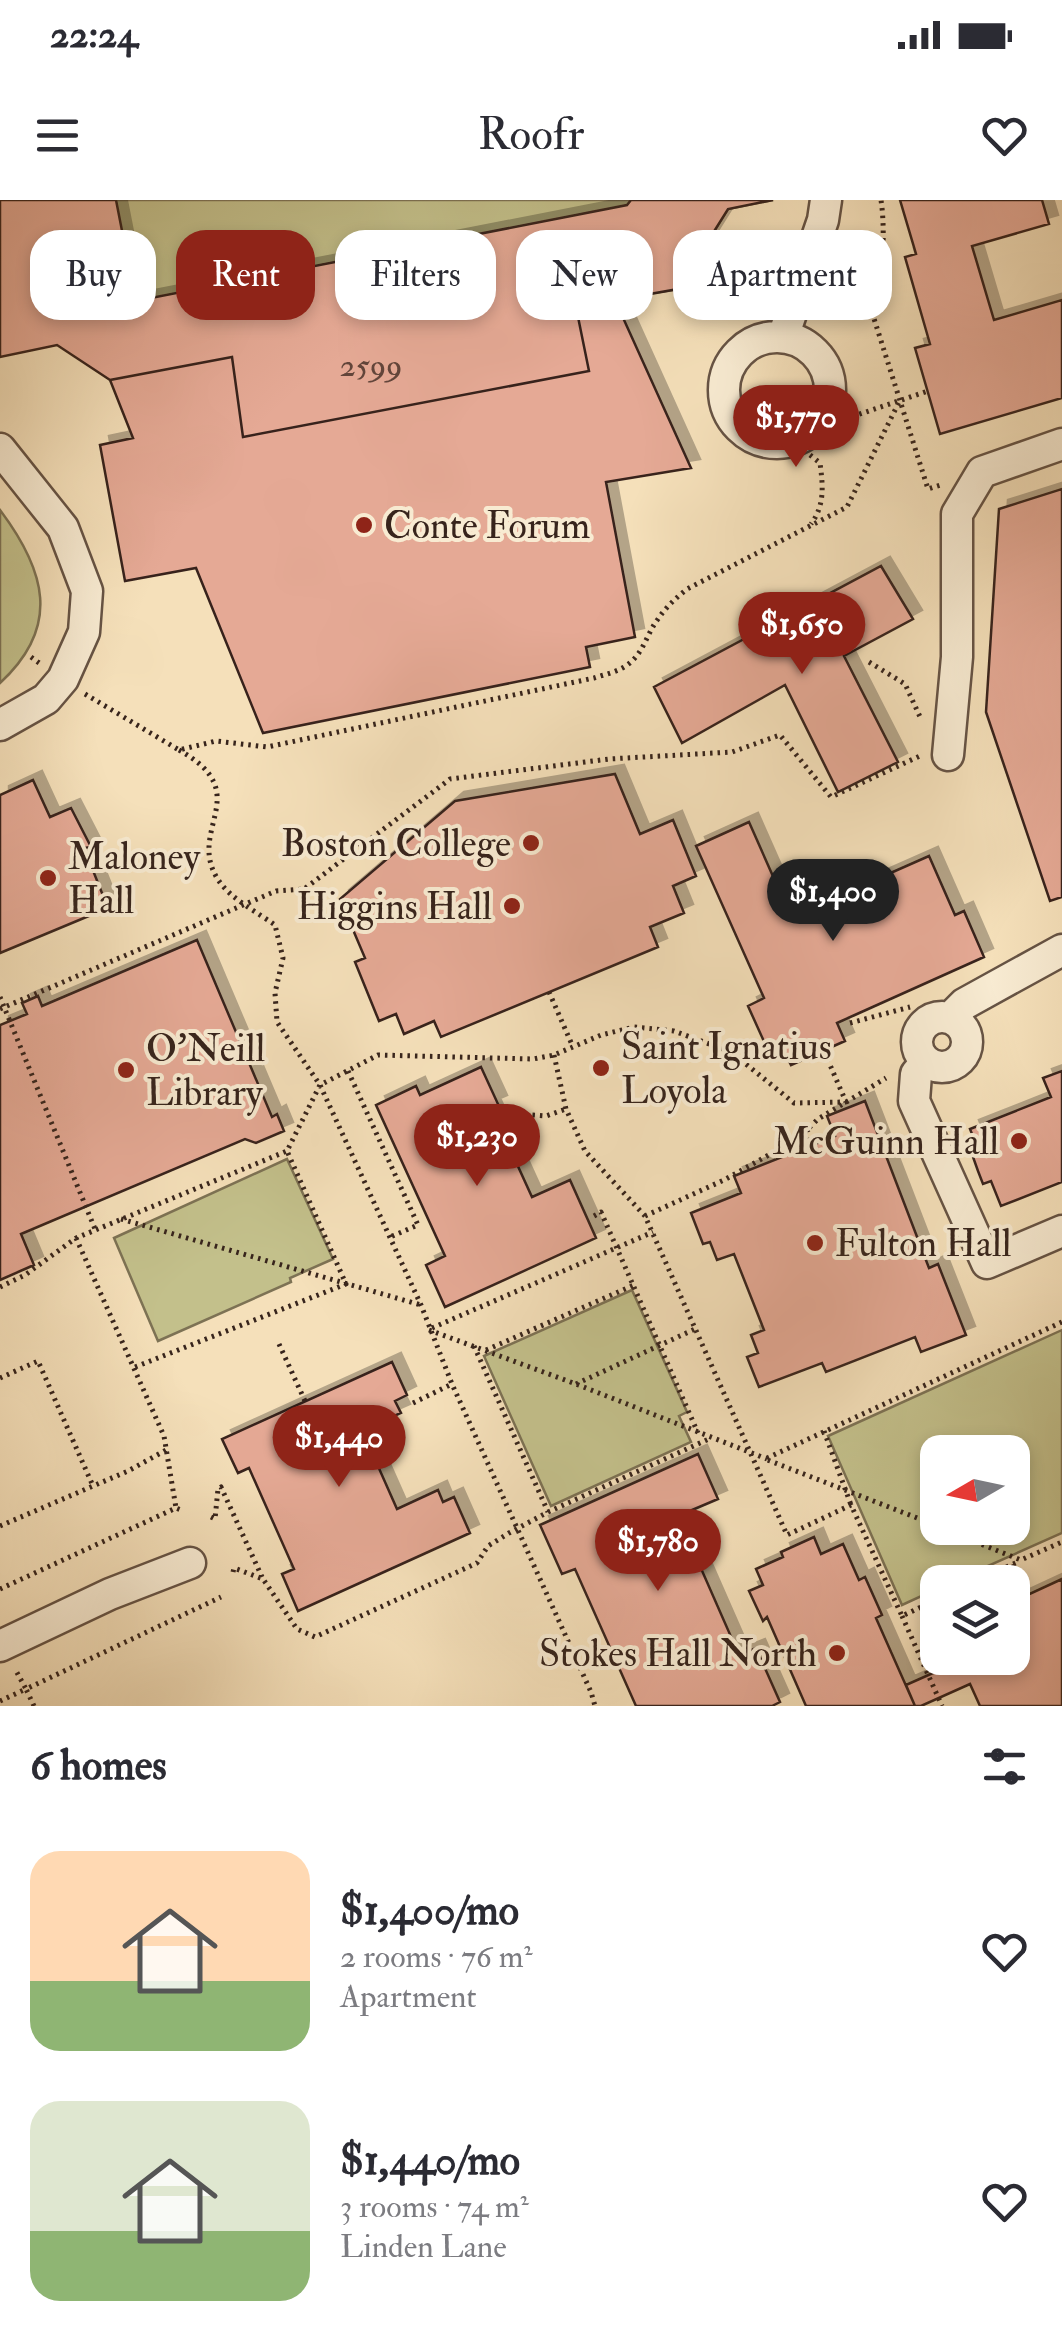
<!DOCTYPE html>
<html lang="en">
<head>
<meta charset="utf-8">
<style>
	body { margin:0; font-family:"IM FELL Double Pica",serif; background:#f2f2f3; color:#2b2b33; height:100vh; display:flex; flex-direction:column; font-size:38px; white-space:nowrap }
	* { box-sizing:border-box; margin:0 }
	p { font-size:32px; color:#7c7c81 }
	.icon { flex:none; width:55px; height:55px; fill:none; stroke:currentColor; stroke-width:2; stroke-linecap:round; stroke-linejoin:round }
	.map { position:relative; height:1506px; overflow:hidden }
	.details { display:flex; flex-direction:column; background:#fff; flex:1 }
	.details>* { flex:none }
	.hud { position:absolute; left:30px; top:30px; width:1002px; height:90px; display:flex; gap:20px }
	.needle { width:65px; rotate:261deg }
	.fabs { position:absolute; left:920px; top:1235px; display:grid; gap:20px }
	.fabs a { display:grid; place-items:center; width:110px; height:110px; border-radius:20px; background:#fff; box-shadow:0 5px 15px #0003; font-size:50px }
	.price { position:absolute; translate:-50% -85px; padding:0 22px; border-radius:35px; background:#8f2418; color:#fff; font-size:32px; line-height:65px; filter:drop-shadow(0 2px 5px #0008) }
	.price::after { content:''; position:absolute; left:50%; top:60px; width:30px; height:22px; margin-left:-15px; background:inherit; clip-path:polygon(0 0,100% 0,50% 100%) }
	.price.current { background:#222; color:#fff }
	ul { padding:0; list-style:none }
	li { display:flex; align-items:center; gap:30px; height:250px; padding:0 30px }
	li span { display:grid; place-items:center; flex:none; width:280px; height:200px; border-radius:30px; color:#555 }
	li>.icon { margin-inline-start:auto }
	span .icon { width:120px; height:120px; fill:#fffc; stroke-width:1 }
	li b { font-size:42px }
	h2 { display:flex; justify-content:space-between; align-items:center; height:120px; padding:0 30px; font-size:42px }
	.tag { padding:0 35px; border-radius:30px; background:#fff; box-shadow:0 5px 15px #0003; font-size:35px; line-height:90px }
	.tag.current { background:#8f2418; color:#fff }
	.status { display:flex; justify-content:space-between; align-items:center; height:70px; padding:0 50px; background:#fff; direction:ltr }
	.status svg { height:28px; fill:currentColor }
	header { display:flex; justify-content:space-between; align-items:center; height:130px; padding:0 30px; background:#fff; font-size:45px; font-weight:600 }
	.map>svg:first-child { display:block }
	.green { fill:#c3c08b; stroke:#7d7254; stroke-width:2.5; fill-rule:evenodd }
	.building { fill:#e5a995; stroke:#37241c; stroke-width:2.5; filter:url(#shadow) }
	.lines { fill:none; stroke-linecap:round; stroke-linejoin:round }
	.minor-casing { stroke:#665344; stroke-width:35 }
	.path { stroke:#37241c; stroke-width:5; stroke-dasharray:2.5 5; stroke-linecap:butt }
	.minor { stroke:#f8ebd2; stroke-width:30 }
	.poi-dot { fill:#8f2418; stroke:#f8ebd2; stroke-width:4 }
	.labels { text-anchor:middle; stroke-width:8; stroke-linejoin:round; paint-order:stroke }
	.number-label { font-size:32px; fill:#62453a }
	.poi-label { font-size:38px; fill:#37241c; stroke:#f8ebd2; text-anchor:start }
</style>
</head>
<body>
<div class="status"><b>22:24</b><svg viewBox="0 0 49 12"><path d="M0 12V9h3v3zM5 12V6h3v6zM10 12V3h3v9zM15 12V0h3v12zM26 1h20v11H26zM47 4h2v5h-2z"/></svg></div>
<header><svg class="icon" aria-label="menu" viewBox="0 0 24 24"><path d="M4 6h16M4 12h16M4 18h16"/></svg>Roofr<svg class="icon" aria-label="heart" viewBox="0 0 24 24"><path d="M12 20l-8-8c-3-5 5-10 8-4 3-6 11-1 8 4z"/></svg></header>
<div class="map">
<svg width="1062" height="1506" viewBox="0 0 1062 1506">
	<defs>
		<filter id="shadow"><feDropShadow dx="9" dy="-9" stdDeviation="0" flood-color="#0004"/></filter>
	</defs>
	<rect width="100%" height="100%" fill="#f5e0ba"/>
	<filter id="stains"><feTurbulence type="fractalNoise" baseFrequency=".002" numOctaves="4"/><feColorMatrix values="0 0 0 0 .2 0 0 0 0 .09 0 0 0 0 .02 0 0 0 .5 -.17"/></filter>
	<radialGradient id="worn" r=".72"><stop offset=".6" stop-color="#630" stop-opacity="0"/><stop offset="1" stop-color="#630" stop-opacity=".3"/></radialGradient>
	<path class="green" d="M0,0H773L728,9L678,89L110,180Z
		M0,310C45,370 62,426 0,483Z
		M287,959L333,1059L290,1078L291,1082L158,1141L114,1038Z
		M632,1090L687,1212L679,1216L691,1242L551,1306L484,1156Z
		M1062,1130V1333L952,1382H938L937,1389L902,1405L828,1236ZM938,1252H1012V1328H938Z"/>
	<path class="building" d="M0,0H116L134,92L146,99L627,5L631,0H773L728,9L678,89L576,107L589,171L243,237L232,157L110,180L57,145L0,157Z
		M900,0H1042L1049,24L972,46L994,120L1062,100V198L940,234L915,148L930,144L905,57L916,54Z
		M615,100L691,268L606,282L635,437L586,447L590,467L263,533L196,368L125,381L100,245L133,238L110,180L232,157L243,237L589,171L576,107Z
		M1062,289V697L1050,701L986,512L999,309Z
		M881,366L913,419L844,456L898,562L838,592L785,485L682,543L654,487Z
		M615,574L640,634L673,620L696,676L673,686L684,713L650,727L658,747L441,837L434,821L404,834L396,814L379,821L355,762L365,758L340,699L455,601Z
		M33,580L50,617L71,608L91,647L84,648L108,708L0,753V595Z
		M749,622L791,717L929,656L955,715L964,711L984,757L837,823L845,841L791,865L784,851L771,857L748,806L764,798L696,646Z
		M197,740L272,917L277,914L284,931L256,943L245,939L21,1034L34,1065L0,1080V825L27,814L22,803L38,796L42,806Z
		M481,867L498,904L491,907L532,997L570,980L596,1038L445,1107L426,1065L445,1056L376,905L416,886L420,895Z
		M1062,871V982L1001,1006L991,981L983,984L978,971L973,957L980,954L970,929L1051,897L1043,878Z
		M865,901L929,1068L938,1064L966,1135L921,1152L915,1137L826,1172L822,1163L759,1187L747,1157L758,1153L751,1135L764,1130L734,1054L717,1060L710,1042L703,1044L691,1013L741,993L734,976L835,936L827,916Z
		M392,1162L407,1195L395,1201L401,1213L362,1230L397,1309L438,1290L443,1302L454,1297L470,1333L298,1411L282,1374L294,1369L249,1268L238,1273L222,1239Z
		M698,1254L718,1299L678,1316L739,1455L756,1448L780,1502L772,1506H636L575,1369L562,1374L540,1325Z
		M814,1337L821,1354L843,1344L859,1380L865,1377L882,1415L876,1418L915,1506H806L767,1417L763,1421L749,1391L763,1385L756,1369L783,1357L781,1352Z
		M1062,1379V1506H980L970,1484L921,1506H915L906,1485L960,1461L959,1458H1012V1402Z"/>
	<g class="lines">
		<defs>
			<path id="minor" d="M783,137L823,20L826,0
				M724 190a53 53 0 1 1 106 0a53 53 0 1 1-106 0Z
				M0,249L63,328L87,391L84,432L63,479L46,499L0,525
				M948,555L957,457V314L982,272L1062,244
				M917 842a25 25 0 1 1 50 0a25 25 0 1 1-50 0Z
				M951,817L964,804L1062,750
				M926,862L916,874L914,901L987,1063L1062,1031
				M0,1446L110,1394L190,1363"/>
		</defs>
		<use href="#minor" class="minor-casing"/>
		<path class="path" d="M835,60L850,67L863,84L928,289L944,284
			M874,115C882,82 886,33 881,0
			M845,219L928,191
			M810,255L820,263C823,286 825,305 811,324
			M31,457L42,465
			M869,462L905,484L921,519
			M85,494L179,550L216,541L267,547L594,478C606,474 622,471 632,461C644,450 648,432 658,419C666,407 676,398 687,389L847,307L900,200
			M179,550C258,594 184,630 219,681C231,699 257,712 275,725L283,758L275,793L277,822L320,885L421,1105L452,1184L591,1492L595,1506
			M549,792L573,847
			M0,797L95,1029
			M0,809L276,691L304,689L450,579L609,559L732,552L780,535L831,597L922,555
			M850,823L910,807
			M554,855L566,909L585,951L645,1016L787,1335L851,1305L902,1416L938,1399
			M348,871L418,1025L390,1037
			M496,918L508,913L546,916L566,909
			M807,930L813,945
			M594,1016L601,1012L698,1233
			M645,1016L724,980L799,938L818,919L886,878
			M121,1019L421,1105
			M76,1038L164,1236L176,1308
			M0,1087L25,1075L76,1038L287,951L320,885L378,855L533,859L554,855L601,835L634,827L674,831L731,852L794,903L846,902L824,851
			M432,1128L653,1032
			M429,1130L576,1184L767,1259
			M279,1144L305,1201
			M474,1146L548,1312
			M486,1150L634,1085
			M135,1167L346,1084L287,951
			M0,1178L38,1161L93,1286
			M576,1184L695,1129
			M413,1203L452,1184
			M824,1231L851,1305
			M211,1317L215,1319L218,1289L221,1287L262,1377
			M0,1326L128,1271L166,1250
			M938,1326L765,1259L1062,1122
			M940,1328L1021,1360L1062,1342
			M1013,1364L1028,1395
			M233,1372L234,1368L263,1379L297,1429L315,1437L477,1363L488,1346L509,1333L548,1312L711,1238
			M972,1382L1020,1361
			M0,1389L176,1308L181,1310
			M902,1416L942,1506
			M0,1501L26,1489L15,1469
			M34,1506L26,1489L221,1397"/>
		<use href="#minor" class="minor"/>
	</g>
	<g class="poi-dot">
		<circle cx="364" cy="325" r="10"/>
		<circle cx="531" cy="643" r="10"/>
		<circle cx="48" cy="678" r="10"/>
		<circle cx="512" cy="706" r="10"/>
		<circle cx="601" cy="868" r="10"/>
		<circle cx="126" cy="870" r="10"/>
		<circle cx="1019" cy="941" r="10"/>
		<circle cx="815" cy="1043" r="10"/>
		<circle cx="837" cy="1453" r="10"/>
	</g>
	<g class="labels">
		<g class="number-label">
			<text x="371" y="176">2599</text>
		</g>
		<g class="poi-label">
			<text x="384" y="338">Conte Forum</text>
			<text x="511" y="656" text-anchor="end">Boston College</text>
			<text x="68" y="669">Maloney<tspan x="68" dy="44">Hall</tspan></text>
			<text x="492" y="719" text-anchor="end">Higgins Hall</text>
			<text x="621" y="859">Saint Ignatius<tspan x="621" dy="44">Loyola</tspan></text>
			<text x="146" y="861">O'Neill<tspan x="146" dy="44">Library</tspan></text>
			<text x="999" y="954" text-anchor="end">McGuinn Hall</text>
			<text x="835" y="1056">Fulton Hall</text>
			<text x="817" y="1466" text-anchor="end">Stokes Hall North</text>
		</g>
	</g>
	<rect width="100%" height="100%" filter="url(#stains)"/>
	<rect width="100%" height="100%" fill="url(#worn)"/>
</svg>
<div class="fabs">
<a><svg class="needle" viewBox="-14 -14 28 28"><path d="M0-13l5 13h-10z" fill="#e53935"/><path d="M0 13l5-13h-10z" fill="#7c7c81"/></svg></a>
<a><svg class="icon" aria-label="layers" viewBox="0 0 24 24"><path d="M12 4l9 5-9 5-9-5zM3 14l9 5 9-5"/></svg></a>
</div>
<b class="price" style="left:796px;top:270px">$1,770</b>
<b class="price" style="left:802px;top:477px">$1,650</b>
<b class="price current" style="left:833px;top:744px">$1,400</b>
<b class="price" style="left:477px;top:989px">$1,230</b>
<b class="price" style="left:339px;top:1290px">$1,440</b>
<b class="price" style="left:658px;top:1394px">$1,780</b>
<div class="hud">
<a class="tag">Buy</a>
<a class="tag current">Rent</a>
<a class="tag">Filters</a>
<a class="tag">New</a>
<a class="tag">Apartment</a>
</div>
</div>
<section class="details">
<h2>6 homes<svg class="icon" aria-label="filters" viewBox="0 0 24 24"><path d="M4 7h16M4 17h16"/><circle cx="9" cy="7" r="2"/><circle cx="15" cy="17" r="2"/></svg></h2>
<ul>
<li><span style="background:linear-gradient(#ffd9b3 65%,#8fb573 0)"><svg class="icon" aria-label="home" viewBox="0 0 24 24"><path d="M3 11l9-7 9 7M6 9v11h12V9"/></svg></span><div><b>$1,400/mo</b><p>2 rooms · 76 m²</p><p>Apartment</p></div><svg class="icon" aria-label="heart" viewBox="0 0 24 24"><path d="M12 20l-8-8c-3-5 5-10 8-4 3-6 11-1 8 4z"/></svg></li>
<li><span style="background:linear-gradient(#dfe7d0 65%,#8fb573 0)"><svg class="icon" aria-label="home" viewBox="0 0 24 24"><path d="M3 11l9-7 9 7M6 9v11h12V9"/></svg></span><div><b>$1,440/mo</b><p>3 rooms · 74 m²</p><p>Linden Lane</p></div><svg class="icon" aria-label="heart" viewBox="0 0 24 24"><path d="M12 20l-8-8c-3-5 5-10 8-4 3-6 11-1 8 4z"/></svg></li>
</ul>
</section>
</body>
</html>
